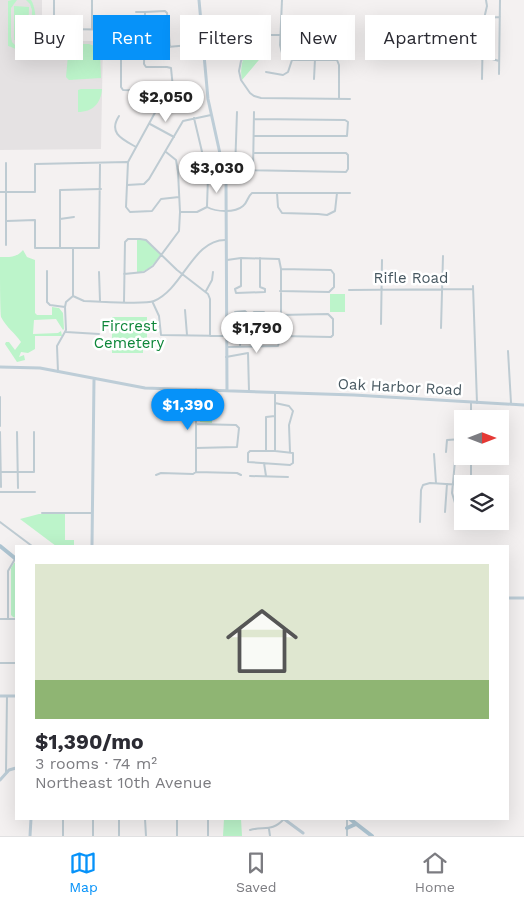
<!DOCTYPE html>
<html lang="en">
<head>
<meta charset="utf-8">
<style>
	body { margin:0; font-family:"Work Sans",sans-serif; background:#f7f7f7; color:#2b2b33; height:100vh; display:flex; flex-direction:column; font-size:19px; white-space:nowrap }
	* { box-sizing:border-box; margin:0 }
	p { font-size:16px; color:#7c7c81 }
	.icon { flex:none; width:28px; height:28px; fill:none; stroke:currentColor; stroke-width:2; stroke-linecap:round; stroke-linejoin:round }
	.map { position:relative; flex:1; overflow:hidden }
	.side { position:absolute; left:15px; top:545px; width:494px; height:275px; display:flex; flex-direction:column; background:#fff; border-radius:0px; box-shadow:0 5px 20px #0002 }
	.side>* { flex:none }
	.top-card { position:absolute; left:15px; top:15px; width:495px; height:45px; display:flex; gap:10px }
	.needle { width:32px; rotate:90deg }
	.tools { position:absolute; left:454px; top:410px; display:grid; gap:10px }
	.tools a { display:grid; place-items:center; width:55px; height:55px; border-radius:0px; background:#fff; box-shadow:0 5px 20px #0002; font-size:25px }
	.price { position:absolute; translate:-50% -42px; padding:0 11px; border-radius:18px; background:#fff; color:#222; font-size:16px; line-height:32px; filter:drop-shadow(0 1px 2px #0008) }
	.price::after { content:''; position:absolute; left:50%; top:30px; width:15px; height:11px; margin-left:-8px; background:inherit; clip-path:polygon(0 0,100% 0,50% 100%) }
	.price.on { background:#0692f9; color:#fff }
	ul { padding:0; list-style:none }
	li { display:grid; align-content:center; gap:10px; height:265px; padding:0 20px }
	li+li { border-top:1px solid #e1e1e2 }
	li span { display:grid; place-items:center; height:155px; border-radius:0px; color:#555 }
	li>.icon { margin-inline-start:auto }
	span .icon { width:90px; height:90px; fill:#fffc; stroke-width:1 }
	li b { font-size:21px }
	.tag { padding:0 18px; border-radius:0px; background:#fff; box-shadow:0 5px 20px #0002; font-size:18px; line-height:45px }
	.tag.on { background:#0692f9; color:#fff }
	.dock { display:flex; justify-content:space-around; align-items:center; height:70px; border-top:1px solid #e1e1e2; background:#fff; font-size:14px; color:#7c7c81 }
	.dock a { display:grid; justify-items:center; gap:2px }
	.dock .on { color:#0692f9 }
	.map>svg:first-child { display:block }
	.education { fill:#e5e2e3 }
	.green { fill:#bcf4ca }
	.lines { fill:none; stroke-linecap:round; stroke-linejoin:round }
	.street { stroke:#becbd2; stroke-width:2 }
	.secondary { stroke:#bdcdd7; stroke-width:3 }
	.primary { stroke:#aec5d2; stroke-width:4 }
	.labels { text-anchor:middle; stroke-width:5; stroke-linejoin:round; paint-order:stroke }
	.street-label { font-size:15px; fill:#475861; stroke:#fff }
	.park-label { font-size:15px; fill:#0d8639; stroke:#fff }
</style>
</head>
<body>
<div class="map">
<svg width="524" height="836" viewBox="0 0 524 836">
	<rect width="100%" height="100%" fill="#f4f1f1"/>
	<path class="education" d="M0,0H42V41H103L101,149L0,150Z"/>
	<path class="green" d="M12,0H17L11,8V37L12,42L17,47L26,46L31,39L32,10L30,4L26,0H31C38,10 39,49 23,50C17,51 13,47 8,46V1Z
		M14,6L29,7L28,40H14Z
		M268,35L267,50L264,54L242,80C238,64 248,35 268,35Z
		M69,44H89L97,47L100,51L101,78L69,80L66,77Z
		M81,89H102C101,103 93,112 78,112V90Z
		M137,239L146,240L161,255C154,264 149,271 137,273Z
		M23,250L27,257L35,260V313L37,315H52V307L59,308L63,313L64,329L63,330L56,319L34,320L33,334L58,333L61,331L62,336H35V349L28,353L21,352L19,357L24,355L25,360L17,362L5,344L6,342H9L15,350L21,342C15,333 6,327 1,317C0,308 0,270 0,257C10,257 16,258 23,250Z
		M330,294H345V312H330Z
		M112,317H147V349H143V353H112Z
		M199,410H212V423L200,422Z
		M39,514H65V540H74V546H56L20,519Z
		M16,562V618L13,617L11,615V568L14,563Z
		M224,819H241L242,836H223Z"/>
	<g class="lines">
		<path class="street" d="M54,0V29L145,30
			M282,0L280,45L282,53L292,60H337L339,65V99
			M136,12H145
			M485,18L500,17
			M240,28V41L248,47
			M92,29V0
			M121,29V87L123,90L169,91L173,88L171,68L167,67H146L144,64L145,12L165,11L167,13L170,47
			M280,35H264L255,38L241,61L239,71L241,80L250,93L254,96L261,98L350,99
			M144,49L202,44
			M482,56L499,61
			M266,72L283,75L288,72L292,60
			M499,74L500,0
			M314,79L315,59
			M482,79L483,23L487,6L486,0
			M159,90L157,109L128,162L126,207L130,212L152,211L161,199L179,197
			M119,116C108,133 122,139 136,147
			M194,118L208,177L207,206
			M254,119L345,120L348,122L347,136H255
			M150,124L174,137
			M6,163V245
			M224,168L235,170L346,172L348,169V155L346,153H255
			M235,170L237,112
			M253,171L254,112
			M127,185L144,184L149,179L183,121L211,115
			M0,192H35V164L127,162
			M277,193L278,207L282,213L318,214L327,215L335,211L337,193
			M180,212H197L207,207C216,212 235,213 243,206C248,202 247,197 252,193H350
			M60,219L74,217
			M7,221L35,220V248H99L100,164
			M60,248V190L101,189
			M241,258V286L235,289L236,293L265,292V289L260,287V258
			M47,271V302L50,305L65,307
			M99,272L100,301
			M124,274L144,272L153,266L179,231L180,212L178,172L176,160L166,152
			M473,286L477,403
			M349,290L473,289
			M206,291L212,280L213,272
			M280,291L329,292L334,287V274L331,270L281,269
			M73,296L84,301C97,301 144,305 154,301C183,289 193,239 226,240
			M124,302L125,242L128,239H140L146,240L177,270L208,294L210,299V336
			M153,303L159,316L161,335L227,336
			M185,310L187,335
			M245,311L247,313L246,316L241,317L234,315L235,312Z
			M254,312H264L266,315L259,318L254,317L252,314Z
			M280,315L328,314L333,319V335L331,337L281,336
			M381,324L382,260
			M441,328L443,256
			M66,332L99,334
			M240,346L241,317
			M227,347L278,346L281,336V269L279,259L241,258L227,260
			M259,347V318
			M508,351L511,403
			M226,357L248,353L249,391
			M58,372L57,346L66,330L65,307L66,302L73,296V248
			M275,393V451L293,453V463L290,465L248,462V453L250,451H275
			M275,403L289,406L293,411L289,425L290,452
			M471,403V419
			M0,426V397
			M0,432L1,487
			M17,432L18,488
			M196,448L237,447L239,428L236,425L196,424
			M266,451V417L275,416
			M446,452L447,440L462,439
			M434,454L436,483
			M471,456V484
			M455,461L452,493L455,503L457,524
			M264,463L266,476
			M0,472H34V432
			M196,472V389
			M156,475L161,473L193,474L196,472L237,473L241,475
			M250,476L288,477
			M0,492H35
			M445,512L447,484
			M42,513H92
			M0,522L32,546
			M420,522L421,490L423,485L430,483L462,485
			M0,619H16
			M8,619V571L15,559
			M0,663H16
			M6,773L7,696
			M145,819L146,836
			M177,819V836
			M269,829L270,836
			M250,830C264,826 272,832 284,819
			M63,836V819
			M93,836V819
			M119,836V819
			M208,836V819
			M347,836V819"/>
		<path class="secondary" d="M199,0L208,99L226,181L227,390
			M0,367L40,368L145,388L354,395L524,405
			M92,546L94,379
			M508,598H524
			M0,696H16
			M0,780L9,770L16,768
			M284,819L303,833
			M30,836L31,819"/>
		<path class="primary" d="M0,546L16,559
			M350,819L372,836
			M347,828L356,824"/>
	</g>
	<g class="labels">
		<g class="street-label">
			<text x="411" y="283">Rifle Road</text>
			<text transform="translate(400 387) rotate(3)" y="5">Oak Harbor Road</text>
		</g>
		<g class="park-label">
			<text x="129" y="331">Fircrest<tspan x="129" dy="17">Cemetery</tspan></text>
		</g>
	</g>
</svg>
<div class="tools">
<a><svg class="needle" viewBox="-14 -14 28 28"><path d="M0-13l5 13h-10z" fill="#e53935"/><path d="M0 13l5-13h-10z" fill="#7c7c81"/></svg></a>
<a><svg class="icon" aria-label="layers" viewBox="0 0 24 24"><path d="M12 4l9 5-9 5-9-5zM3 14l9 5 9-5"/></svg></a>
</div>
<b class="price" style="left:166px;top:123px">$2,050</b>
<b class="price" style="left:217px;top:194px">$3,030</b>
<b class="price" style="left:257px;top:354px">$1,790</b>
<b class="price on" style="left:188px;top:431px">$1,390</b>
<div class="top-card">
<a class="tag">Buy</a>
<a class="tag on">Rent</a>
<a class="tag">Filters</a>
<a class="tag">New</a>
<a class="tag">Apartment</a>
</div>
<section class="side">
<ul>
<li><span style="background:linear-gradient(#dfe7d0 75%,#8fb573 0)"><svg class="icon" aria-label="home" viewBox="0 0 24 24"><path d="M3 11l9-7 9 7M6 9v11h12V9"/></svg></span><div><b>$1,390/mo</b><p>3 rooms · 74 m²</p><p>Northeast 10th Avenue</p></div></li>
</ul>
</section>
</div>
<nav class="dock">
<a class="on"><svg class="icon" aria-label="map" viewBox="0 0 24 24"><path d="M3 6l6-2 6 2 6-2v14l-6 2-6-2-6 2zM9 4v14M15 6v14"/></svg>Map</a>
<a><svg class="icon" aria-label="saved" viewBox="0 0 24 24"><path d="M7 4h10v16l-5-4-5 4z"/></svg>Saved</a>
<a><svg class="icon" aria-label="home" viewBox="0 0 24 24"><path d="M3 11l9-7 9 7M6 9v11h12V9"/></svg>Home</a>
</nav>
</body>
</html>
